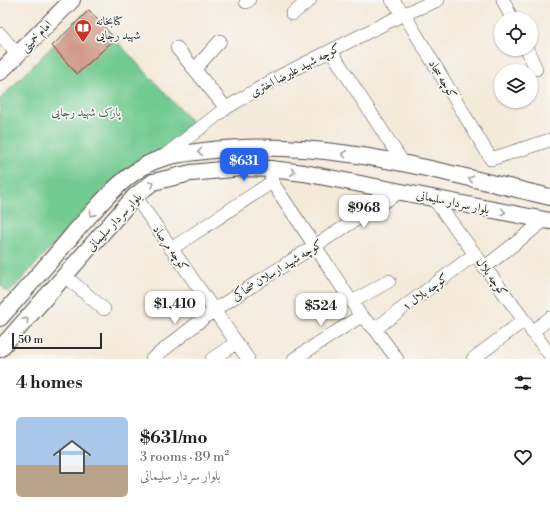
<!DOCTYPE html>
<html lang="en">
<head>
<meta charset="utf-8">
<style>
	body { margin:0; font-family:"Libre Bodoni",Amiri,serif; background:#f6f6f6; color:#222; height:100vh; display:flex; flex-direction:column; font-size:15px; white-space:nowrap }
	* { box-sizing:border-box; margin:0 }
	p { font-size:13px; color:#767676 }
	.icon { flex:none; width:22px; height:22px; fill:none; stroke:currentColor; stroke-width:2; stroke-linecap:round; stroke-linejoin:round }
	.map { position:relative; height:359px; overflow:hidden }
	.side { display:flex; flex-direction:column; background:#fff; flex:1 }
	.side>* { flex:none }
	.fabs { position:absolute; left:494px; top:12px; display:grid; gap:8px }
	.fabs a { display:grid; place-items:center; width:44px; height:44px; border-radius:50%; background:#fff; box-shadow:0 1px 3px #0004; font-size:20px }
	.scale { position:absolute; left:12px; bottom:10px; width:90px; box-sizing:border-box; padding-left:4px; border:2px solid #2b2b2b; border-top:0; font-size:11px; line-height:14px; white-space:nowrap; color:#2b2b2b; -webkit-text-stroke:3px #f6f6f2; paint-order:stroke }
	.price { position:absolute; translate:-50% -34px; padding:0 9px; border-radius:8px; background:#fff; color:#222; font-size:13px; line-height:26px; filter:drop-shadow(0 1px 2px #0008) }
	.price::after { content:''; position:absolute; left:50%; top:24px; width:12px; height:9px; margin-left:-6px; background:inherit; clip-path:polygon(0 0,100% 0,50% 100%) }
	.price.current { background:#2563eb; color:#fff }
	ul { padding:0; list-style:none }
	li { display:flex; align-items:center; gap:12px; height:100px; padding:0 16px }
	li span { display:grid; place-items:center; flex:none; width:112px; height:80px; border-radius:6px; color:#555 }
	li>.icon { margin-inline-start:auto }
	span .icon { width:48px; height:48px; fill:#fffc; stroke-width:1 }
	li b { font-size:17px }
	h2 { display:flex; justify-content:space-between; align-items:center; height:48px; padding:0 16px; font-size:17px }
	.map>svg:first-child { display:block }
	.green { fill:#72cb91; stroke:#4e7b5e }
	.building { fill:#d09a88 }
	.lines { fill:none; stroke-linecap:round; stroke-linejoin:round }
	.minor-casing { stroke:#494845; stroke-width:14 }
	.major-casing { stroke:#494845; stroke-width:18 }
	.minor { stroke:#fff; stroke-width:13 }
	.major { stroke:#fff; stroke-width:16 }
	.oneway { stroke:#a0a0a0 }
	.labels { text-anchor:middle; stroke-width:3.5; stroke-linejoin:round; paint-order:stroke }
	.poi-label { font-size:12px; fill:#2b2b2b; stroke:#f6f6f2; text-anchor:start }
	.street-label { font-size:12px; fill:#2b2b2b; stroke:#f6f6f2 }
	.park-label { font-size:12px; fill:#405b4a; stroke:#f6f6f2 }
</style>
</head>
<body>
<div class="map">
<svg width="550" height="359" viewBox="0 0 550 359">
	<rect width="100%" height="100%" fill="#f6f6f2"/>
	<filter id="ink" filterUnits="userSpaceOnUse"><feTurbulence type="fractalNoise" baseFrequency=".025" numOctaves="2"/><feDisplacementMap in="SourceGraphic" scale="8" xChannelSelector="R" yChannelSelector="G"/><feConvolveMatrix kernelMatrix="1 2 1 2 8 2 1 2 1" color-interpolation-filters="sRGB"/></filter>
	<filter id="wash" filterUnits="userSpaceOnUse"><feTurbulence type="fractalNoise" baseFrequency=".012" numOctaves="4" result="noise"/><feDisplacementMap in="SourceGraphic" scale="16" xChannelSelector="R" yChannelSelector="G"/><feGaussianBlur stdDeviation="0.9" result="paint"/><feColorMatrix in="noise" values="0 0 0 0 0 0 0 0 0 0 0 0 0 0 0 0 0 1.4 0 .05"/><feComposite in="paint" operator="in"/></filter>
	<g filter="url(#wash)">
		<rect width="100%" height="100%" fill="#f4eada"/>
		<path class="green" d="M88,10L202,133L154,153L112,180L9,293L0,285V99Z"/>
		<g id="blocks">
			<path class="building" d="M89,10L115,39L77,74L52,46Z"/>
		</g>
	</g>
	<g filter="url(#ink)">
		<use href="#blocks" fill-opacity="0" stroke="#494845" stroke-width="1"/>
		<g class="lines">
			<defs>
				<path id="minor" d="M392,0L404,14L491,159L550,140
					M503,0L512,19
					M246,2L249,0
					M292,14L310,0
					M0,34L17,54
					M177,48L226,108
					M527,49L536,69
					M331,51L403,163
					M195,69L220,41
					M163,157L226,108L282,75L404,14L438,0
					M271,169L272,182L315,246L361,316L375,329L397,359
					M135,196L248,359
					M434,199L550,355
					M171,249L272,182
					M485,267L545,220
					M65,276L104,309
					M352,302L389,281
					M375,329L475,254
					M532,332L550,318
					M152,359L214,310L401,191
					M212,359L236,343
					M294,359L361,316
					M473,359L523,321"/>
				<path id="major" d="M0,72L72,0
					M0,318C25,290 50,262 74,233C95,210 115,184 141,168C161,155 182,154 204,151C321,136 437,171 550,197
					M0,349L135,196L153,182L191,173L242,168L271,169L304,173L550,221"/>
			</defs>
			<use href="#minor" class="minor-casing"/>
			<use href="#major" class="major-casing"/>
			<use href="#minor" class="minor"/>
			<use href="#major" class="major"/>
		</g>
		<defs><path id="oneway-chevron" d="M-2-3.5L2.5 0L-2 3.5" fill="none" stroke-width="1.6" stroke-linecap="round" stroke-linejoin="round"/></defs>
		<g class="oneway">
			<use href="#oneway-chevron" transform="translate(200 152) rotate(173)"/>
			<use href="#oneway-chevron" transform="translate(344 154) rotate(-173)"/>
			<use href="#oneway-chevron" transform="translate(293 172) rotate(7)"/>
			<use href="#oneway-chevron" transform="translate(471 179) rotate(-167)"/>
			<use href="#oneway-chevron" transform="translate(152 184) rotate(-30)"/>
			<use href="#oneway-chevron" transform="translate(503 212) rotate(11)"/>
			<use href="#oneway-chevron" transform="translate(92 214) rotate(131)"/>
			<use href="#oneway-chevron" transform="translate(26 320) rotate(-49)"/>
		</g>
	</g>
	<defs>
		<symbol id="library-pin" viewBox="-11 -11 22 30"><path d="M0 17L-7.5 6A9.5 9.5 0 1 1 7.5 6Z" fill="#c8321e" stroke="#f6f6f2"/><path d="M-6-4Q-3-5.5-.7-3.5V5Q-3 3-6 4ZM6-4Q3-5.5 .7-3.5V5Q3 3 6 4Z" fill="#fff"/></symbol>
	</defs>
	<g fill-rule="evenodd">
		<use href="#library-pin" x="73" y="18" width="20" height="27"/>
	</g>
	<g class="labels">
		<g class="poi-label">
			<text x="96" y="25">کتابخانه<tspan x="96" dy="14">شهید رجایی</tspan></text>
		</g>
		<g class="street-label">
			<text transform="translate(36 36) rotate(-45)" y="4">امام خمینی</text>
			<text transform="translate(295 70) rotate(-28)" y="4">کوچه شهید علیرضا اختری</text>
			<text transform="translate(443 79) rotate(59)" y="4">کوچه سجاد</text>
			<text transform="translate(453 202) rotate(12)" y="4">بلوار سردار سلیمانی</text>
			<text transform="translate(114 222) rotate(-47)" y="4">بلوار سردار سلیمانی</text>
			<text transform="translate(171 248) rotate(55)" y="4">کوچه مرصاد</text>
			<text transform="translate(277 270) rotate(-32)" y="4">کوچه شهید ارسلان ضحاکی</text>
			<text transform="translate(492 277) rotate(54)" y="4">کوچه بلال</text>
			<text transform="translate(425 292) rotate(-37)" y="4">کوچه بلال ۱</text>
		</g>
		<g class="park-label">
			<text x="86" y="116">پارک شهید رجایی</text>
		</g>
	</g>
</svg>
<div class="fabs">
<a><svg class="icon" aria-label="locate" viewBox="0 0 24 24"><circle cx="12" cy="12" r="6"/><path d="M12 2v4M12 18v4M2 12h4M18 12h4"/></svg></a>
<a><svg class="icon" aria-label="layers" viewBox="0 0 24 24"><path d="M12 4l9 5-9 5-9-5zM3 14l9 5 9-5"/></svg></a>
</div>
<div class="scale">50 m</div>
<b class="price current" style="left:244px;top:182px">$631</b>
<b class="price" style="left:364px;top:229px">$968</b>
<b class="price" style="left:175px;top:325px">$1,410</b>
<b class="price" style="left:321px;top:327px">$524</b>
</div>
<section class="side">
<h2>4 homes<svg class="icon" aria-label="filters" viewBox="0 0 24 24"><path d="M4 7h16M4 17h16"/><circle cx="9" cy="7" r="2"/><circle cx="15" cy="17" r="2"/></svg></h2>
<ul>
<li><span style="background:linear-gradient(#a9c7e8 60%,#b9a48a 0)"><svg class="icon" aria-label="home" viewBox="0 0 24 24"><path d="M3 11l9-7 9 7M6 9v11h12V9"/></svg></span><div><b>$631/mo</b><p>3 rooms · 89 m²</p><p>بلوار سردار سلیمانی</p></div><svg class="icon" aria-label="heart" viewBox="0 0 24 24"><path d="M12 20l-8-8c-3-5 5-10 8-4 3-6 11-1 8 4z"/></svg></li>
</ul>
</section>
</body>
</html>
